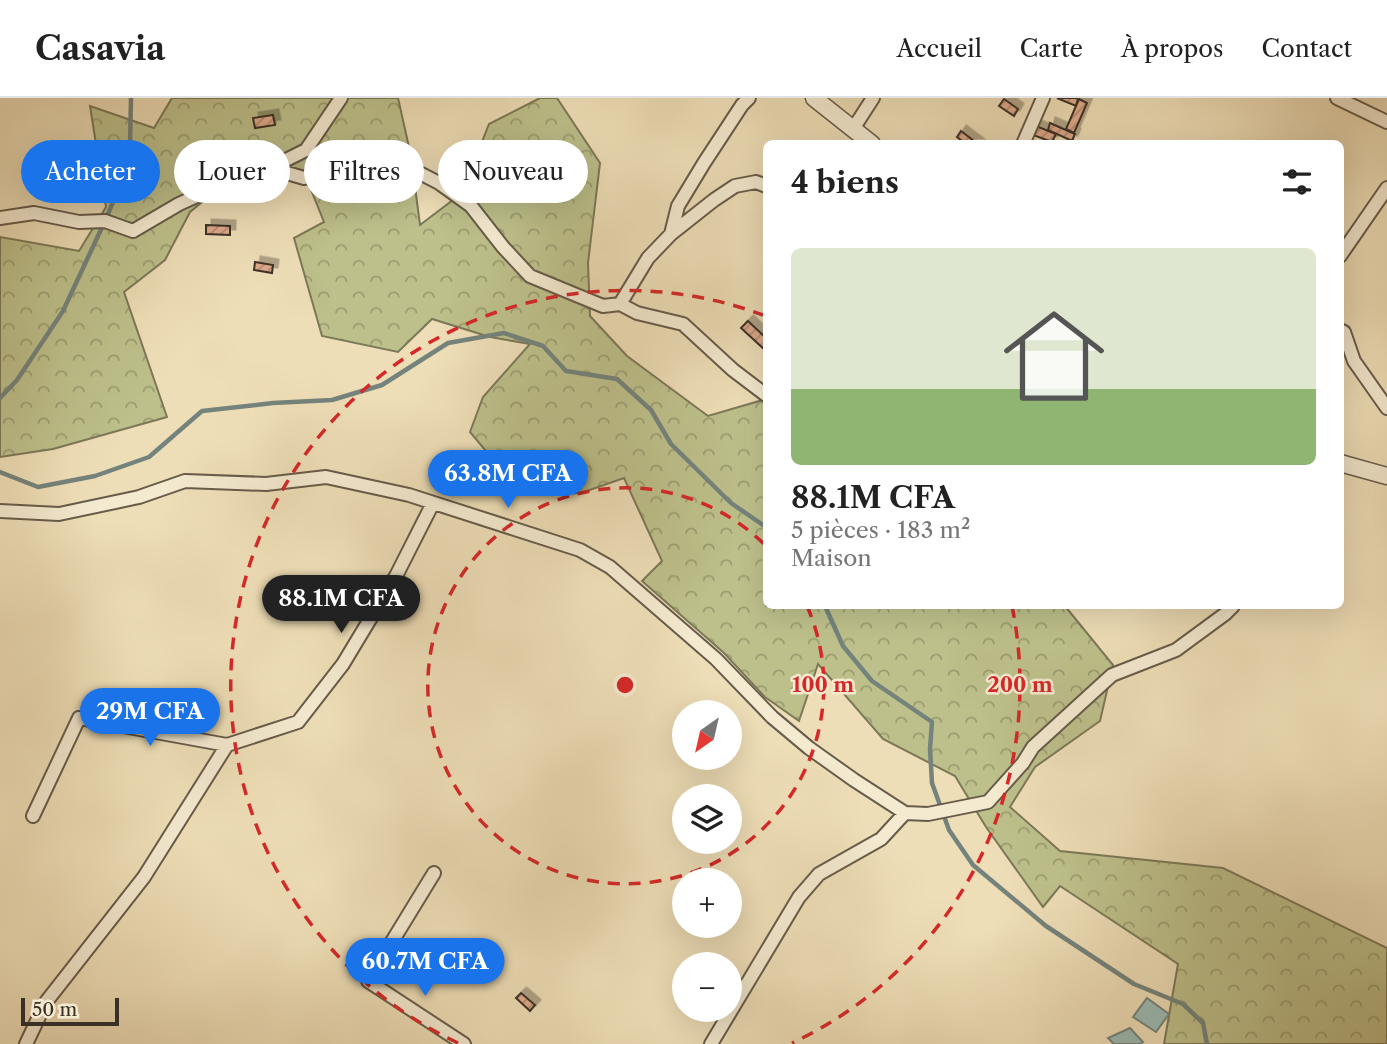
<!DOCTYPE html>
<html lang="fr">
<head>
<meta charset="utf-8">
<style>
	body { margin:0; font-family:"Libre Caslon Text",serif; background:#f6f6f6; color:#222; height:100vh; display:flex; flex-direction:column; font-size:26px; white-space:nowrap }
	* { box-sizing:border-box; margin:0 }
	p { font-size:23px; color:#767676 }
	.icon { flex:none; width:38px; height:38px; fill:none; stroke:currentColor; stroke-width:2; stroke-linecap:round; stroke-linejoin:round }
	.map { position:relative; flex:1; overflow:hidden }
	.panel { position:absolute; left:763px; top:42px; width:581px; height:469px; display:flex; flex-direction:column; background:#fff; border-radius:10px; box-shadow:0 7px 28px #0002 }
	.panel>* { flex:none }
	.guide { position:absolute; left:21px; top:42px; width:637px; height:63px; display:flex; gap:14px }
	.needle { width:46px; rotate:214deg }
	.controls { position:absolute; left:672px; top:602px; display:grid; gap:14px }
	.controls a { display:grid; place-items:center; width:70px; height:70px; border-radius:50%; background:#fff; box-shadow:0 7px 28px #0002; font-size:35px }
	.scale { position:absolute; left:21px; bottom:18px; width:98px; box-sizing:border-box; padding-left:7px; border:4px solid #3a3026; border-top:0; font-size:19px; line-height:24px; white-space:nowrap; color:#3a3026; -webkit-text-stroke:5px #f4ead0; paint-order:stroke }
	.price { position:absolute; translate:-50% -60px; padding:0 16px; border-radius:24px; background:#1a73e8; color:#fff; font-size:23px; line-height:46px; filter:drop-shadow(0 2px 4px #0008) }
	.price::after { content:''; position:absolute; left:50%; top:42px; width:21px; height:16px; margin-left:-10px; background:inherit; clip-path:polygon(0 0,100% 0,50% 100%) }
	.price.on { background:#222; color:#fff }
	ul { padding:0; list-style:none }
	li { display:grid; align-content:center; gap:14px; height:371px; padding:0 28px }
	li span { display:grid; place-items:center; height:217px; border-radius:10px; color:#555 }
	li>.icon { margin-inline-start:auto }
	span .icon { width:126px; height:126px; fill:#fffc; stroke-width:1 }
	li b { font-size:30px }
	h2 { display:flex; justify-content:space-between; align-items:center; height:84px; padding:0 28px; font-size:30px }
	.pill { padding:0 24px; border-radius:32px; background:#fff; box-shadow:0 7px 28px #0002; font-size:24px; line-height:63px }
	.pill.on { background:#1a73e8; color:#fff }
	header { display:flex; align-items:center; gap:42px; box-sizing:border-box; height:98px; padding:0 35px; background:#fff; border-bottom:2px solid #e0e0e0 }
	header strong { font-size:33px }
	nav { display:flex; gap:38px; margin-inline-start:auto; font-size:24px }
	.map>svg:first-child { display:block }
	.forest { fill:url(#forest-crowns); stroke:#7c7858; stroke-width:2 }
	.water { fill:#9bbbb5; stroke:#74837c; stroke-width:2 }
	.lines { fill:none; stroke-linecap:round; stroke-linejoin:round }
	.stream { stroke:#74837c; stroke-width:4.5 }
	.building { fill:url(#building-hatch); stroke:#3a3026; stroke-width:2; filter:url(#shadow) }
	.minor-casing { stroke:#675c4a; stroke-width:16 }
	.tertiary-casing { stroke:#675c4a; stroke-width:19 }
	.minor { stroke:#f4ead0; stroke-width:12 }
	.tertiary { stroke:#f4ead0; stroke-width:16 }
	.ring { fill:none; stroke:#d62828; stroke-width:3.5; stroke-dasharray:12 9 }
	.centre { fill:#d62828; stroke:#f4ead0; stroke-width:3.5 }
	.ring-label { font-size:21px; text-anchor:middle; font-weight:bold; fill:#d62828; stroke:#f4ead0; stroke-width:5; stroke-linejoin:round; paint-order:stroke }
</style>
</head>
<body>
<header>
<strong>Casavia</strong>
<nav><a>Accueil</a><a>Carte</a><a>À propos</a><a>Contact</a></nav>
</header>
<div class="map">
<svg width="1387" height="946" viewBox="0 0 1387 946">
	<defs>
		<pattern id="forest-crowns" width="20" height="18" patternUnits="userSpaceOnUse" patternTransform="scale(1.75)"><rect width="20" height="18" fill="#bdc08b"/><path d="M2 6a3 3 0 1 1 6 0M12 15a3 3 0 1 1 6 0" fill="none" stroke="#9b9c71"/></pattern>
		<pattern id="building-hatch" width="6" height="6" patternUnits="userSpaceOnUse" patternTransform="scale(1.75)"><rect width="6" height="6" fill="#dfaa8c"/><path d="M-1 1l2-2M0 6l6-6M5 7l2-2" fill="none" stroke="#b68b72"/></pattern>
		<filter id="shadow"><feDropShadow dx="5.5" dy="-5.5" stdDeviation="0" flood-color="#0004"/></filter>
	</defs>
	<rect width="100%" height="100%" fill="#eedeb7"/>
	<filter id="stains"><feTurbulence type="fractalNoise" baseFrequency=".00286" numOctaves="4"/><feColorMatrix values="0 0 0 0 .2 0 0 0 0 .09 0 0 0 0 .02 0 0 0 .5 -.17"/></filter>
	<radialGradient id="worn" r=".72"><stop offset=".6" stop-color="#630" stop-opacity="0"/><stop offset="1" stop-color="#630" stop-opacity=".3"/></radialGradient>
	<path class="forest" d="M172,0H398L411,58L420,127L462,95L489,26L540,0H557L600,65L588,165L590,218L627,258L708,318L766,301V508H1065L1113,567L1100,623L1035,669L1010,709L1060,753L1223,770L1387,850V946H1164L1178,866L1060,788L1043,809L986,729L955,678L883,641L818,566L799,623L765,599L724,555L642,483L662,463L624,380L581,395L522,396L470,334L483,299L530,246L490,239L432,221L398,254L322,238L294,140L324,124L303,72L243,71L190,114L165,162L124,194L167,319L53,351L0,359V139L79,153L106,109L90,8L154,30Z"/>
	<path class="water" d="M1147,900L1169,916L1156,934L1133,919Z
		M1130,930L1143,944L1140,946H1114L1108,940Z"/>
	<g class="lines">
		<path class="stream" d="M0,300L17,282L63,213L105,123L121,85L130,47L131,0
			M0,374L38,389L95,378L149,359L202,313L273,305L332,302L382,287L448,245L504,235L543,248L566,273L617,281L651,312L671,346L731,405L766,429
			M825,508L843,548L872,583L932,624L930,651L932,685L949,732L973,767L1046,828L1134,886L1183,906L1203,925L1207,946"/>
	</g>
	<path class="building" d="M1057,0H1076L1078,1L1076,8Z
		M1004,1L1018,11L1014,18L999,8Z
		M1079,1L1087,5L1074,35L1066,31Z
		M273,17L275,27L255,30L253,20Z
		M1050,25L1075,36L1072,43L1048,32Z
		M1036,28L1056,36L1052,44L1033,37Z
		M961,33L978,46H966L957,39Z
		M206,127L230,128V137L206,136Z
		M255,164L273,167L272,175L254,172Z
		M748,223L766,240V253L741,230Z
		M521,895L535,907L530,913L516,900Z"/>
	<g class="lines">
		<defs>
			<path id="minor" d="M1337,0L1387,24
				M853,31L873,0
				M1023,46L1043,0
				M270,70L304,80L376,62L408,69L439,85L471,108L503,149L530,178L603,208L620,206L637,215L683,226L733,272L766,297
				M0,120L34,115L79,124L105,123L133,133L179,106L239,79L270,70L306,52L341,0
				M671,136L678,108L704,65L742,7L749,0
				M1340,158L1387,90
				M620,206L648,160L671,136L714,102L735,88L756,84L766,88
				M1340,232L1344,234L1354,263L1387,310
				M0,413L59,416L139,399L185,383L266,386L326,379L409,397L580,452L610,469L716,561L772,619L809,650L854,682L905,715L928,716L988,704L1023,665L1033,649L1112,577L1176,552L1225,516L1233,508
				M33,718L79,620L227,647L298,624L343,566L396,478L433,405
				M434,775L368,883L464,946
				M26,946L46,904L144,779L227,647
				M711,946L799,799L819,776L881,741L905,715"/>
			<path id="tertiary" d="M814,0L872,46
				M1340,365L1387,378"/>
		</defs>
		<use href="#minor" class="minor-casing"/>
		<use href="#tertiary" class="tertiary-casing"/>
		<use href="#minor" class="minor"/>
		<use href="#tertiary" class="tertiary"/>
	</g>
	<g class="ring">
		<path d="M807 508A198 198 0 1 1 766 448"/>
		<path d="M458 945A395 395 0 0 1 763 217M1012 508A395 395 0 0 1 792 945"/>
	</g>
	<circle cx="625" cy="587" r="10" class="centre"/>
	<g class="ring-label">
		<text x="823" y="594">100 m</text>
		<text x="1020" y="594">200 m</text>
	</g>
	<rect width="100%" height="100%" filter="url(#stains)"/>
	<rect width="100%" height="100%" fill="url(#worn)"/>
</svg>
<div class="controls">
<a><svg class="needle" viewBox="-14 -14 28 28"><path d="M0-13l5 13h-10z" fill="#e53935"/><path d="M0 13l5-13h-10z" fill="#767676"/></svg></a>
<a><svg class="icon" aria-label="layers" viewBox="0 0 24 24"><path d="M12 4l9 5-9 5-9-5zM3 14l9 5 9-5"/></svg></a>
<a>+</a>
<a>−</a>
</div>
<div class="scale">50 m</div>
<b class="price" style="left:508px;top:412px">63.8M CFA</b>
<b class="price on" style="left:341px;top:537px">88.1M CFA</b>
<b class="price" style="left:150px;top:650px">29M CFA</b>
<b class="price" style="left:425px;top:900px">60.7M CFA</b>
<div class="guide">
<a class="pill on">Acheter</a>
<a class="pill">Louer</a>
<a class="pill">Filtres</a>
<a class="pill">Nouveau</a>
</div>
<section class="panel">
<h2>4 biens<svg class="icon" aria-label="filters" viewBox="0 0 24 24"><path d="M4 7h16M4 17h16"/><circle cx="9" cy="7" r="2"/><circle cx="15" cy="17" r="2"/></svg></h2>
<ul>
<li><span style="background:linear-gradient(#dfe7d0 65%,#8fb573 0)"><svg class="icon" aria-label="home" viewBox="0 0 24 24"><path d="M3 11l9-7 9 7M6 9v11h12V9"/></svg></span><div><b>88.1M CFA</b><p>5 pièces · 183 m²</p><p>Maison</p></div></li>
</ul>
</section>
</div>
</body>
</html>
